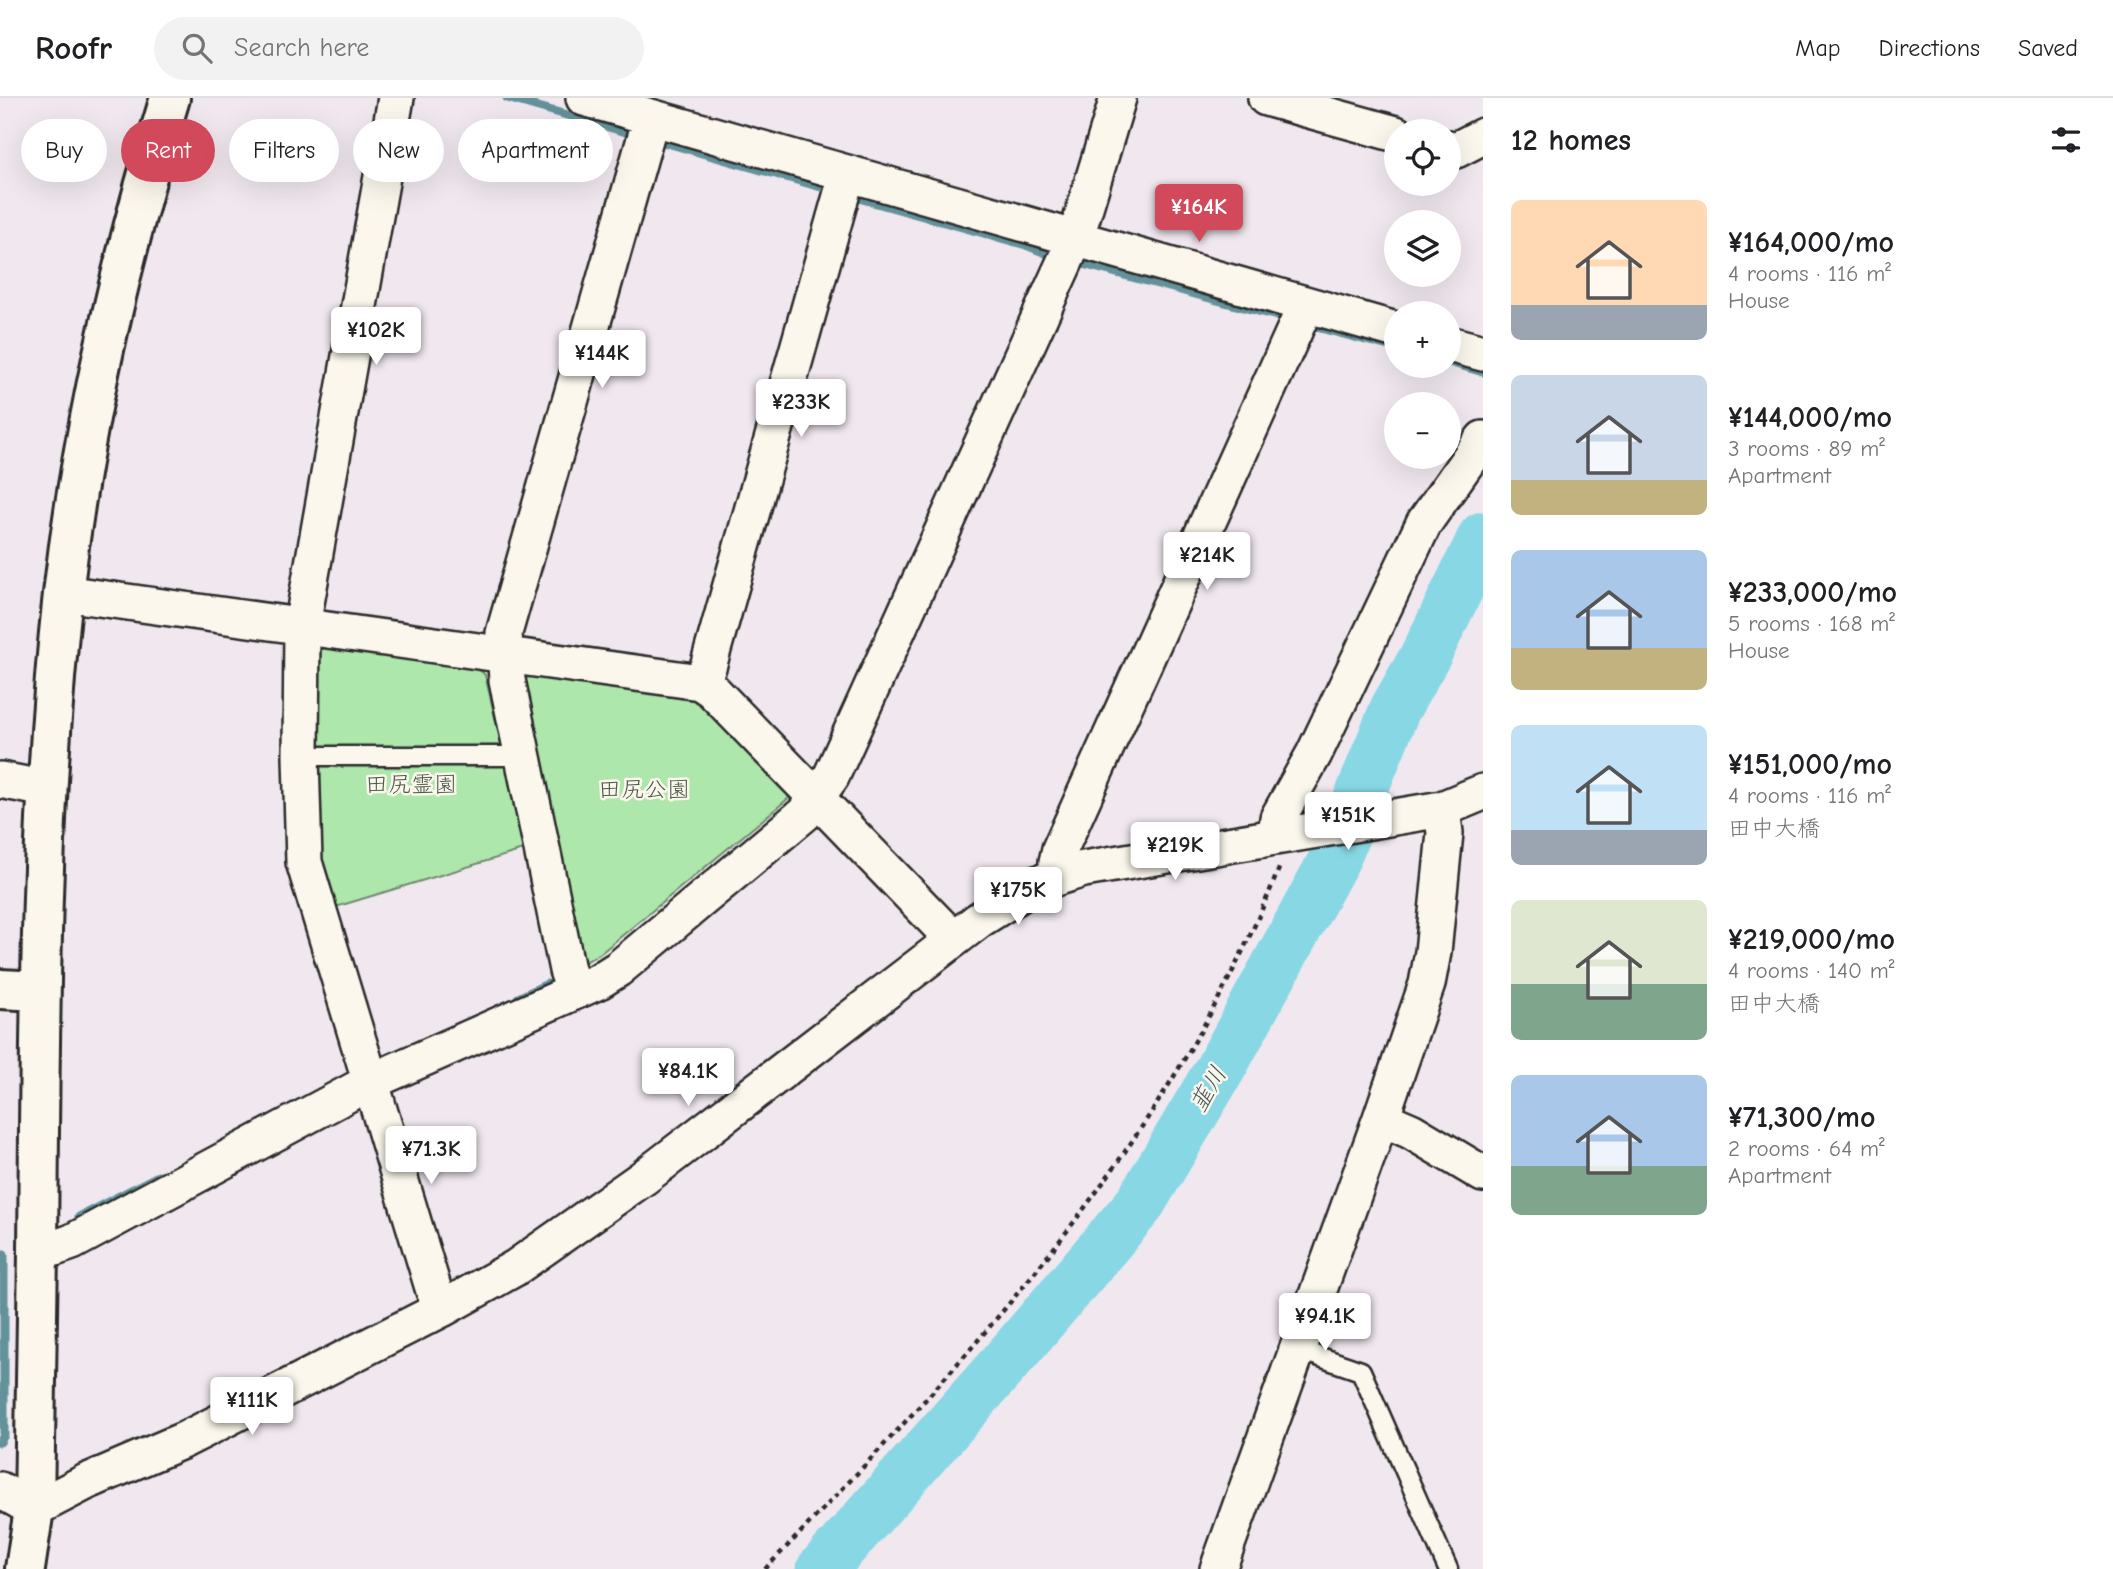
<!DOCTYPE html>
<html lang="en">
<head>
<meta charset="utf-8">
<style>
	body { margin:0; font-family:"Comic Neue","Klee One",sans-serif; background:#f2f2f2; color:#202124; height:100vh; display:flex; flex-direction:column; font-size:26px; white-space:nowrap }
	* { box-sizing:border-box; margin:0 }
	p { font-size:23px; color:#757577 }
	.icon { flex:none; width:38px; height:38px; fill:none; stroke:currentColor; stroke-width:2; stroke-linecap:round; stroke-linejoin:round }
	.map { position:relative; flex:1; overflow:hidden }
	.drawer { display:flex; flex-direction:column; background:#fff; width:630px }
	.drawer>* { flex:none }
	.hud { position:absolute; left:21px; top:21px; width:665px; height:63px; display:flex; gap:14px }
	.controls { position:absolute; left:1384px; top:21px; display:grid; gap:14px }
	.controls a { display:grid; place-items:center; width:77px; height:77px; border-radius:50%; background:#fff; box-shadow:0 7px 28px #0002; font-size:35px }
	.price { position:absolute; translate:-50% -60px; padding:0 16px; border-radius:7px; background:#fff; color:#222; font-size:23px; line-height:46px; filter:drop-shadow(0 2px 4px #0008) }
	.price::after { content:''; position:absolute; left:50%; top:42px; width:21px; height:16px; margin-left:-10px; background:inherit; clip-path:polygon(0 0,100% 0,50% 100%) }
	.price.current { background:#d1495b; color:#fff }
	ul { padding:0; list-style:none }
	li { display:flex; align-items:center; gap:21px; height:175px; padding:0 28px }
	li span { display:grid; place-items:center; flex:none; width:196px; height:140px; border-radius:10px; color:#555 }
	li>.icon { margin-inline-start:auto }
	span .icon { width:84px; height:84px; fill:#fffc; stroke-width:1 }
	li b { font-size:30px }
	h2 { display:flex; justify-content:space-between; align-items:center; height:84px; padding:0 28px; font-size:30px }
	.tag { padding:0 24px; border-radius:32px; background:#fff; box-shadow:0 7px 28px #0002; font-size:24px; line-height:63px }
	.tag.current { background:#d1495b; color:#fff }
	header { display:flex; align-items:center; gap:42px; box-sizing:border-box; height:98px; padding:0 35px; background:#fff; border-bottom:2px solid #e0e0e0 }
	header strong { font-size:33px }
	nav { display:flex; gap:38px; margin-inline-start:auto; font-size:24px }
	.search { width:490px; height:63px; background:#f2f2f2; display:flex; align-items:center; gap:18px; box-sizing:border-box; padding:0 24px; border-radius:38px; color:#757577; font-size:26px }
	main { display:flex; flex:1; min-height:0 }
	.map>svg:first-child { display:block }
	.green { fill:#ade7ac; stroke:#6c896c; stroke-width:2 }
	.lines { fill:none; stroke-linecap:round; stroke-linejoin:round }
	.stream { stroke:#63929b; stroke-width:9 }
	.river { stroke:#88d7e5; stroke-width:51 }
	.service-casing { stroke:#2b2b2b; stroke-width:23 }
	.minor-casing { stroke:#2b2b2b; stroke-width:40 }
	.tertiary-casing { stroke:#2b2b2b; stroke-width:44 }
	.path { stroke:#2b2b2b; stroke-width:4.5; stroke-dasharray:5 5; stroke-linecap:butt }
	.service { stroke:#fbf7ec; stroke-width:18 }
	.minor { stroke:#fbf7ec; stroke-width:35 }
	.tertiary { stroke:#fbf7ec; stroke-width:38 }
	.labels { text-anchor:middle; stroke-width:5; stroke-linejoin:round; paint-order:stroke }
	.park-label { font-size:23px; fill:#4c5a4b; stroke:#fbf7ec }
	.water-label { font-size:24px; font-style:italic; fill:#42565a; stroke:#fbf7ec }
</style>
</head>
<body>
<header>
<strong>Roofr</strong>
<div class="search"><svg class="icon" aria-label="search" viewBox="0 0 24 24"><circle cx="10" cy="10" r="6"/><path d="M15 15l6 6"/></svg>Search here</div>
<nav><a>Map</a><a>Directions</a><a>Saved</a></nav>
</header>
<main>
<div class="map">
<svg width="1483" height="1471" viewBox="0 0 1483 1471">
	<rect width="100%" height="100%" fill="#f1e8ef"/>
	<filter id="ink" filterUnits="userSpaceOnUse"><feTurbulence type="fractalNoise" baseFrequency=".0143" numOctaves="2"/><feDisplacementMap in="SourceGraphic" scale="14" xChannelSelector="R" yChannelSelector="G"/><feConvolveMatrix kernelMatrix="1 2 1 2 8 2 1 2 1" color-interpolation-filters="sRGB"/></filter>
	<g filter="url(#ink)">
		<path class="green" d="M326,546L475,567L485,577L526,751L329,811L315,766L316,556Z
			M533,575L703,602L795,695L601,855L585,864L577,857L518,585Z"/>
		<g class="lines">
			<path class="stream" d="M507,0L640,38
				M653,41L835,93
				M848,97L1026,147L1051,157
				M1072,163L1292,222
				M1305,226L1396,250
				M1449,264L1483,274
				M518,900L547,886
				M79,1119L158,1078
				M0,1344L4,1337V1156"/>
			<path class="river" d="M822,1471L1010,1259L1139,1107L1220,971L1336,758L1395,611L1428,553L1483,439"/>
			<defs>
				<path id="service" d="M301,658H522
					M1297,1251L1361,1273L1448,1471"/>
				<path id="minor" d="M396,0L302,528L301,658L304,764L434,1193L442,1211
					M584,0L1396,232
					M1266,0L1396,36
					M1449,50L1456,52L1483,38
					M1449,246L1483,255
					M63,495L700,584L712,592L953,841
					M700,584L708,569L847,77
					M0,682L47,691
					M1279,738L1277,730L1278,720L1314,656L1424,425L1483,341
					M1059,776L1057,764L1060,751L1306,207
					M574,893L567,872L507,582L504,535L651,20
					M1381,1020L1411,1033L1483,1076
					M38,1156L72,1144L370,984L599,883L618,871L804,716L831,679L1076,139L1118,0
					M0,1392L34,1411L86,1384L184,1342L442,1211L515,1170L643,1080L979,822L1036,786L1084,771L1442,711L1483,694
					M1218,1471L1381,1020L1427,886L1433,854L1445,735L1442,711"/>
				<path id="tertiary" d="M0,891L40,893
					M25,1471L34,1411C35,1325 37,1239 38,1154C40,934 39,715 63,496C82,329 121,161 170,0"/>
			</defs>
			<use href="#service" class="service-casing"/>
			<use href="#minor" class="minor-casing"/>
			<use href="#tertiary" class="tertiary-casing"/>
			<path class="path" d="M765,1471C970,1261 1170,1045 1280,768"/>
			<use href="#service" class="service"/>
			<use href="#minor" class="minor"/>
			<use href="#tertiary" class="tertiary"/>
		</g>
	</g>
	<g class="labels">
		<g class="park-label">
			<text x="411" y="694">田尻霊園</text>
			<text x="644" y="699">田尻公園</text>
		</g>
		<g class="water-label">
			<text transform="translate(1208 991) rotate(-60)" y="8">韮川</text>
		</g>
	</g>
</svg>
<div class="controls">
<a><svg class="icon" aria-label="locate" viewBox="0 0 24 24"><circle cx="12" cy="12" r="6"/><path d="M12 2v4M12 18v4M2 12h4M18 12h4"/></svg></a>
<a><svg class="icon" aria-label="layers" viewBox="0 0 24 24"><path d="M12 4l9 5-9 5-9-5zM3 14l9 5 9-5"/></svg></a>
<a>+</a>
<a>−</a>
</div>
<b class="price current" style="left:1199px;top:146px">¥164K</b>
<b class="price" style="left:376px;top:269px">¥102K</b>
<b class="price" style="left:602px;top:292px">¥144K</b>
<b class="price" style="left:801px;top:341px">¥233K</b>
<b class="price" style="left:1207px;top:494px">¥214K</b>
<b class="price" style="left:1348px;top:754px">¥151K</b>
<b class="price" style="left:1175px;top:784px">¥219K</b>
<b class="price" style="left:1018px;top:829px">¥175K</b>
<b class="price" style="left:688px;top:1010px">¥84.1K</b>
<b class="price" style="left:431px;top:1088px">¥71.3K</b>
<b class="price" style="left:1325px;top:1255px">¥94.1K</b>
<b class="price" style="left:252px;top:1339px">¥111K</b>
<div class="hud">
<a class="tag">Buy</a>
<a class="tag current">Rent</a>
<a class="tag">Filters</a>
<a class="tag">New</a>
<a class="tag">Apartment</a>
</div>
</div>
<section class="drawer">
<h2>12 homes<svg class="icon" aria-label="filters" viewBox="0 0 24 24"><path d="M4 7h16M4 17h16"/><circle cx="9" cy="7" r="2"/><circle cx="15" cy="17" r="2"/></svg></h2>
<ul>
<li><span style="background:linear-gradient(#ffd9b3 75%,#9aa5b1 0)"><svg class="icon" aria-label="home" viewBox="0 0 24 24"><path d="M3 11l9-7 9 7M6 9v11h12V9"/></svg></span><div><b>¥164,000/mo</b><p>4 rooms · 116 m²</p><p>House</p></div></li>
<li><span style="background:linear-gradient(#c9d6e8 75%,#c2b280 0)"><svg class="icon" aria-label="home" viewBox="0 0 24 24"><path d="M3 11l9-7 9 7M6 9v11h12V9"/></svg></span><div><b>¥144,000/mo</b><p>3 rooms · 89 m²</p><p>Apartment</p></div></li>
<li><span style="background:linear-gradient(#a9c7e8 70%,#c2b280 0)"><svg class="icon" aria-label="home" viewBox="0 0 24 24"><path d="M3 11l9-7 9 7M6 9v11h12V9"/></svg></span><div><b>¥233,000/mo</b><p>5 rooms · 168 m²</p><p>House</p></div></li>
<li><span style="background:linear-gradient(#bfe0f5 75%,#9aa5b1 0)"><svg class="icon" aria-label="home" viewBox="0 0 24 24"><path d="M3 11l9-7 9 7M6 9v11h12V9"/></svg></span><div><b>¥151,000/mo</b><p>4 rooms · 116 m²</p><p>田中大橋</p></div></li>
<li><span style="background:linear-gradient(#dfe7d0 60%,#7fa58c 0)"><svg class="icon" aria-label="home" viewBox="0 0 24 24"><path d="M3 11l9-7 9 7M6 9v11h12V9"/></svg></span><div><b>¥219,000/mo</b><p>4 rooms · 140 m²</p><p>田中大橋</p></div></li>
<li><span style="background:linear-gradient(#a9c7e8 65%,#7fa58c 0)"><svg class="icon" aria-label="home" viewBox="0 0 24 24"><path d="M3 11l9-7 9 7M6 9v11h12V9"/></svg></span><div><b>¥71,300/mo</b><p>2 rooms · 64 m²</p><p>Apartment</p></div></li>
</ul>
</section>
</main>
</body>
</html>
